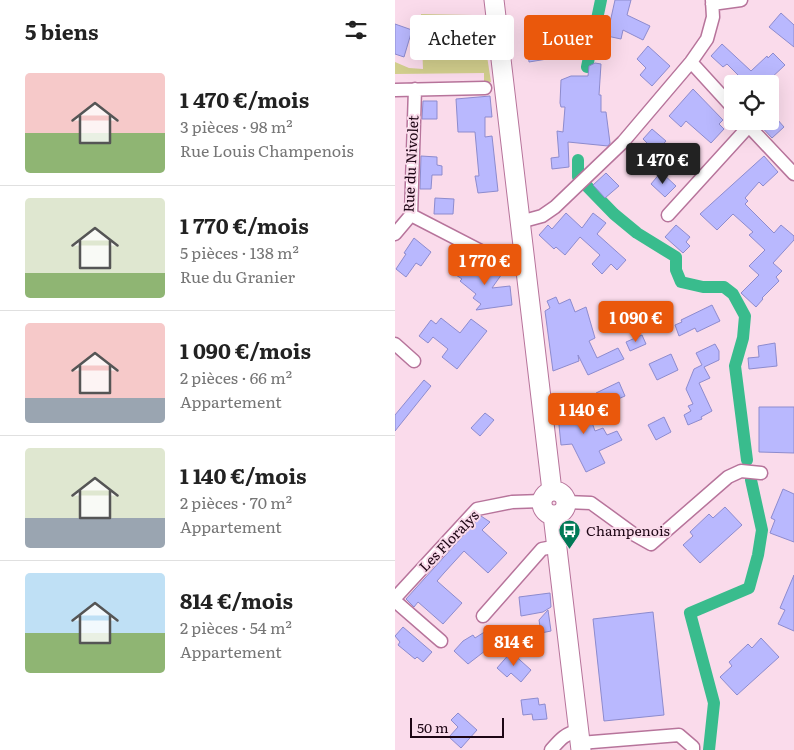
<!DOCTYPE html>
<html lang="fr">
<head>
<meta charset="utf-8">
<style>
	body { margin:0; font-family:Literata,serif; background:#f6f6f6; color:#222; height:100vh; display:flex; flex-direction:column; font-size:19px; white-space:nowrap }
	* { box-sizing:border-box; margin:0 }
	p { font-size:16px; color:#767676 }
	.icon { flex:none; width:28px; height:28px; fill:none; stroke:currentColor; stroke-width:2; stroke-linecap:round; stroke-linejoin:round }
	.map { position:relative; flex:1; overflow:hidden }
	.sheet { display:flex; flex-direction:column; background:#fff; width:395px }
	.sheet>* { flex:none }
	.guide { position:absolute; left:15px; top:15px; width:309px; height:45px; display:flex; gap:10px }
	.tools { position:absolute; left:329px; top:75px; display:grid; gap:10px }
	.tools a { display:grid; place-items:center; width:55px; height:55px; border-radius:5px; background:#fff; box-shadow:0 5px 20px #0002; font-size:25px }
	.scale { position:absolute; left:15px; bottom:12px; width:94px; box-sizing:border-box; padding-left:5px; border:2px solid #1d0514; border-top:0; font-size:14px; line-height:18px; white-space:nowrap; color:#1d0514; -webkit-text-stroke:4px #fadbeb; paint-order:stroke }
	.price { position:absolute; translate:-50% -42px; padding:0 11px; border-radius:5px; background:#ea580c; color:#fff; font-size:16px; line-height:32px; filter:drop-shadow(0 1px 2px #0008) }
	.price::after { content:''; position:absolute; left:50%; top:30px; width:15px; height:11px; margin-left:-8px; background:inherit; clip-path:polygon(0 0,100% 0,50% 100%) }
	.price.on { background:#222; color:#fff }
	ul { padding:0; list-style:none }
	li { display:flex; align-items:center; gap:15px; height:125px; padding:0 25px }
	li+li { border-top:1px solid #e0e0e0 }
	li span { display:grid; place-items:center; flex:none; width:140px; height:100px; border-radius:5px; color:#555 }
	li>.icon { margin-inline-start:auto }
	span .icon { width:60px; height:60px; fill:#fffc; stroke-width:1 }
	li b { font-size:21px }
	h2 { display:flex; justify-content:space-between; align-items:center; height:60px; padding:0 25px; font-size:21px }
	.chip { padding:0 18px; border-radius:5px; background:#fff; box-shadow:0 5px 20px #0002; font-size:18px; line-height:45px }
	.chip.on { background:#ea580c; color:#fff }
	main { display:flex; flex:1; min-height:0 }
	.map>svg:first-child { display:block }
	.green { fill:#d2ce8d }
	.lines { fill:none; stroke-linecap:round; stroke-linejoin:round }
	.canal { stroke:#39bc8d; stroke-width:12 }
	.building { fill:#b9b8fe; stroke:#8d8bce }
	.street-casing { stroke:#b7749b; stroke-width:15 }
	.primary-casing { stroke:#b7749b; stroke-width:21 }
	.street { stroke:#fff; stroke-width:12 }
	.primary { stroke:#fff; stroke-width:19 }
	.labels { text-anchor:middle; stroke-width:4; stroke-linejoin:round; paint-order:stroke }
	.street-label { font-size:14px; fill:#1d0514; stroke:#fadbeb }
	.poi-label { font-size:14px; fill:#1d0514; stroke:#fadbeb; text-anchor:start }
</style>
</head>
<body>
<main>
<section class="sheet">
<h2>5 biens<svg class="icon" aria-label="filters" viewBox="0 0 24 24"><path d="M4 7h16M4 17h16"/><circle cx="9" cy="7" r="2"/><circle cx="15" cy="17" r="2"/></svg></h2>
<ul>
<li><span style="background:linear-gradient(#f6c9c9 60%,#8fb573 0)"><svg class="icon" aria-label="home" viewBox="0 0 24 24"><path d="M3 11l9-7 9 7M6 9v11h12V9"/></svg></span><div><b>1 470 €/mois</b><p>3 pièces · 98 m²</p><p>Rue Louis Champenois</p></div></li>
<li><span style="background:linear-gradient(#dfe7d0 75%,#8fb573 0)"><svg class="icon" aria-label="home" viewBox="0 0 24 24"><path d="M3 11l9-7 9 7M6 9v11h12V9"/></svg></span><div><b>1 770 €/mois</b><p>5 pièces · 138 m²</p><p>Rue du Granier</p></div></li>
<li><span style="background:linear-gradient(#f6c9c9 75%,#9aa5b1 0)"><svg class="icon" aria-label="home" viewBox="0 0 24 24"><path d="M3 11l9-7 9 7M6 9v11h12V9"/></svg></span><div><b>1 090 €/mois</b><p>2 pièces · 66 m²</p><p>Appartement</p></div></li>
<li><span style="background:linear-gradient(#dfe7d0 70%,#9aa5b1 0)"><svg class="icon" aria-label="home" viewBox="0 0 24 24"><path d="M3 11l9-7 9 7M6 9v11h12V9"/></svg></span><div><b>1 140 €/mois</b><p>2 pièces · 70 m²</p><p>Appartement</p></div></li>
<li><span style="background:linear-gradient(#bfe0f5 60%,#8fb573 0)"><svg class="icon" aria-label="home" viewBox="0 0 24 24"><path d="M3 11l9-7 9 7M6 9v11h12V9"/></svg></span><div><b>814 €/mois</b><p>2 pièces · 54 m²</p><p>Appartement</p></div></li>
</ul>
</section>
<div class="map">
<svg width="399" height="750" viewBox="0 0 399 750">
	<rect width="100%" height="100%" fill="#fadbeb"/>
	<path class="green" d="M26,14L78,15L86,17L96,82L89,83V73L0,74V62L14,68L28,69Z"/>
	<g class="lines">
		<path class="canal" d="M192,67L206,0
			M183,160V177L219,214L242,233L281,257V270L286,282L308,287H329L338,294L350,316L348,338L340,366L352,460
			M314,750L319,703L295,613L354,588L363,555L367,530L356,480"/>
	</g>
	<path class="building" d="M220,0H236L232,15L255,26L248,40L228,30L226,39L212,36Z
		M386,13L399,25V47L374,27Z
		M163,16L164,23H167L170,56L134,62L130,27H132L131,20Z
		M0,24L17,30L9,57L0,54Z
		M327,44L356,71L372,56L373,58L378,53L390,65L373,81V84H352L332,64L328,67L316,56Z
		M253,46L275,66L257,86L245,75L251,68L242,59Z
		M200,63L206,64L204,95H206V112H211L215,143L213,146L173,142L174,167L157,169L156,158L164,157L162,131L168,132L170,107H166L165,103L166,80L176,76H193L194,66Z
		M298,89L328,120L324,124L329,129L316,143L291,121L286,127L274,116Z
		M95,96L97,117H90V137L97,136L103,191L83,193L80,176H84L80,132H63L61,99Z
		M28,101H42V119H27Z
		M375,111L389,127L377,138L361,121H375Z
		M257,129L271,141L261,152L248,139Z
		M26,156L42,157V165L47,166V175H37L36,189H25Z
		M369,156L383,172L368,186L364,182L350,198L353,201L350,204L379,233L386,225L399,236V240L378,263L387,271L381,277L384,281L367,298L368,299L361,307L346,293L364,275L354,266L370,250L354,235L358,232L338,214L322,230L305,214Z
		M266,172L281,186L270,197L256,184Z
		M211,173L224,186L210,198L198,185Z
		M40,198L59,199L58,214H39Z
		M171,213L187,228L198,213L211,223L202,234L231,260L222,270L216,264L207,274L197,264L205,255L185,237L170,255L161,247L159,249L144,235L153,225L157,229Z
		M281,225L295,237L291,242L295,246L288,253L270,237Z
		M19,238L36,252L26,266L21,263L11,277L1,269L11,254L9,253Z
		M74,257L96,274L100,268L109,271L97,288L115,286L117,305L81,310L86,304L78,298L81,294L65,281L67,279L61,275Z
		M161,297L164,304L175,299L180,312L191,307L200,338L194,341L202,358L223,348L229,359L193,375L183,355L184,361L158,371L150,311L155,308L152,301Z
		M317,305L325,321L302,332L300,328L284,336L280,325L287,322L286,320Z
		M46,318L65,333L76,319L92,331L62,369L47,357L53,349L38,337L33,343L24,336L36,320L41,324Z
		M247,335L251,344L235,351L231,342Z
		M380,343L382,366L354,369L353,358L364,357L363,346Z
		M320,344L324,351V360L309,367L315,378L304,383L317,411L306,417L307,419L293,425L289,415L296,411L293,406L298,404L291,389L299,369L307,365L301,353Z
		M276,354L283,370L262,380L254,364Z
		M29,380L36,386L0,431V415Z
		M224,382L230,396L214,403L213,400L205,403L201,393Z
		M187,402L188,419L195,417L200,431L208,428L212,435L222,431L227,440L204,451L210,463L191,472L177,444L166,445L162,405Z
		M364,407H399V453L364,452Z
		M90,413L99,420L85,436L76,428Z
		M269,417L276,432L261,440L253,425Z
		M388,489L399,494V542L375,533L380,520L376,518Z
		M330,507L347,525L305,563L288,545L298,536L295,532L314,514L318,518Z
		M86,516L95,522L87,530L112,553L93,573L69,551L49,573L42,581L67,603L48,624L23,602L19,607L11,599Z
		M399,575V631L383,624L390,610L385,608Z
		M155,593L156,607L148,612L126,616L124,597Z
		M153,610L156,631L146,633L144,620Z
		M258,612L269,715L209,721L198,619Z
		M8,627L37,652L28,662L22,657L20,659L3,645L5,642L0,636Z
		M91,631L99,644L73,664L59,651L68,641L78,635L80,638Z
		M366,638L384,657L342,695L325,677L337,666L334,662L353,644L357,648Z
		M116,652L136,670L126,682L116,673L112,677L102,668Z
		M143,698L144,705L150,704L152,719L138,720L137,714L128,715L126,700Z
		M63,713L82,730L66,748L54,737L63,727L56,720Z"/>
	<g class="lines">
		<defs>
			<path id="street" d="M317,4L346,0
				M296,62L338,108
				M0,90L90,88
				M349,121L399,174
				M16,215L109,263L130,268
				M273,215L354,126
				M125,222L147,216L160,207L228,142L296,62L312,39L318,17L317,0
				M0,234L16,215L20,89
				M0,344L19,361
				M171,502L196,503L240,535L256,544L333,477L346,471L366,473
				M0,598L82,509L117,502L147,501
				M0,601L46,641
				M88,616L147,549L163,546
				M185,743L284,735L298,747V750
				M156,750C164,741 170,733 183,731"/>
			<path id="primary" d="M99,0L157,491
				M147 503a12 12 0 1 1 24 0a12 12 0 1 1-24 0Z
				M158,515L186,750"/>
		</defs>
		<use href="#street" class="street-casing"/>
		<use href="#primary" class="primary-casing"/>
		<use href="#street" class="street"/>
		<use href="#primary" class="primary"/>
	</g>
	<defs>
		<symbol id="bus-pin" viewBox="-11 -11 22 30"><path d="M0 17L-7.5 6A9.5 9.5 0 1 1 7.5 6Z" fill="#007956" stroke="#fadbeb"/><path d="M-5-6H5V4H4V6H2V4H-2V6H-4V4H-5ZM-3.5-4V0h7V-4ZM-3.5 1.2v1.5H-2V1.2ZM2 1.2v1.5H3.5V1.2Z" fill="#fff"/></symbol>
	</defs>
	<g fill-rule="evenodd">
		<use href="#bus-pin" x="162" y="518" width="25" height="34"/>
	</g>
	<g class="labels">
		<g class="street-label">
			<text transform="translate(16 164) rotate(-87)" y="5">Rue du Nivolet</text>
			<text transform="translate(54 541) rotate(-46)" y="5">Les Floralys</text>
		</g>
		<g class="poi-label">
			<text x="191" y="536">Champenois</text>
		</g>
	</g>
</svg>
<div class="tools">
<a><svg class="icon" aria-label="locate" viewBox="0 0 24 24"><circle cx="12" cy="12" r="6"/><path d="M12 2v4M12 18v4M2 12h4M18 12h4"/></svg></a>
</div>
<div class="scale">50 m</div>
<b class="price on" style="left:268px;top:185px">1 470 €</b>
<b class="price" style="left:90px;top:286px">1 770 €</b>
<b class="price" style="left:241px;top:343px">1 090 €</b>
<b class="price" style="left:189px;top:435px">1 140 €</b>
<b class="price" style="left:119px;top:667px">814 €</b>
<div class="guide">
<a class="chip">Acheter</a>
<a class="chip on">Louer</a>
</div>
</div>
</main>
</body>
</html>
